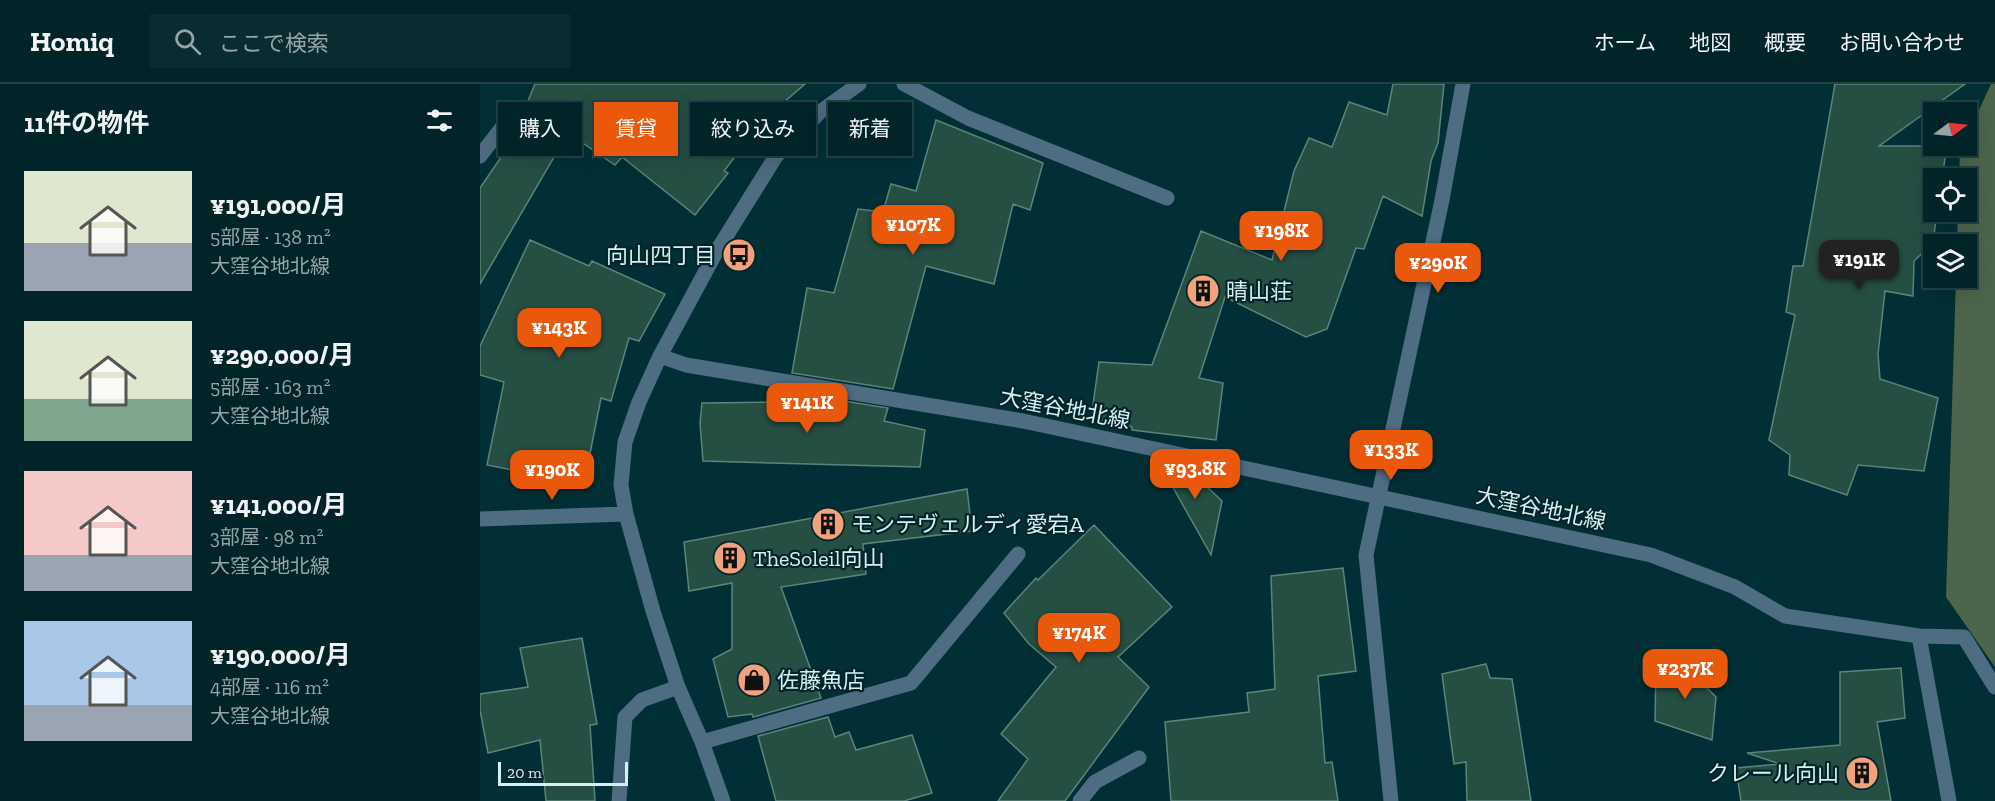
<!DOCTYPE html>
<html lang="ja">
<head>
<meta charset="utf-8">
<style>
	body { margin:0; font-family:"Zilla Slab","Noto Sans JP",serif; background:#0a2c30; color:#f1f3f6; height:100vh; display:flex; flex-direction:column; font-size:22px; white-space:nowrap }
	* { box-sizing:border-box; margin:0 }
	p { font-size:20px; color:#95a4a8 }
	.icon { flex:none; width:33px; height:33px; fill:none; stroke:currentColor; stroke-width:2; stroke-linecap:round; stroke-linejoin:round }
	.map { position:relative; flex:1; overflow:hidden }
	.details { display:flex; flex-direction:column; background:#002428; width:480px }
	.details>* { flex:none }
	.hud { position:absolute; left:18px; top:18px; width:570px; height:54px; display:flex; gap:12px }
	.needle { width:39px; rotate:75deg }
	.tools { position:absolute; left:1443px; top:18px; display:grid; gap:12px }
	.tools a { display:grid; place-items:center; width:54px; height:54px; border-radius:0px; background:#002428; box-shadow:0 6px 24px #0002,0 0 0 2px #224145; font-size:30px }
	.scale { position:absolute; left:18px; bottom:15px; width:130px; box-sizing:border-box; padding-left:6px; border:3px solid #d7eef2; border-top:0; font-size:16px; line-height:21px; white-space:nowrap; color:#d7eef2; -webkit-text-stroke:4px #022529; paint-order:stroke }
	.price { position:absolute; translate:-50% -51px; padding:0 14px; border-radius:12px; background:#ea580c; color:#fff; font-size:20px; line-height:39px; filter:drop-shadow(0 2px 3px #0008) }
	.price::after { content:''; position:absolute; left:50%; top:36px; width:18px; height:14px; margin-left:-9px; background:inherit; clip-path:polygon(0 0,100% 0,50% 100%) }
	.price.current { background:#222; color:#fff }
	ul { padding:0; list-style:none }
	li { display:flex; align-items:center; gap:18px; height:150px; padding:0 24px }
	li span { display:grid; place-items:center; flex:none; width:168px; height:120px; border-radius:0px; color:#555 }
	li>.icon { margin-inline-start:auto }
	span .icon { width:72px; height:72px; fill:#fffc; stroke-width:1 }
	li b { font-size:26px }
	h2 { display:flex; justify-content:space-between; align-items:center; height:72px; padding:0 24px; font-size:26px }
	.chip { padding:0 21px; border-radius:0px; background:#002428; box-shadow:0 6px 24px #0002,0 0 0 2px #224145; font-size:21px; line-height:54px }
	.chip.current { background:#ea580c; color:#fff }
	header { display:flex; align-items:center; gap:36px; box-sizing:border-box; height:84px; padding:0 30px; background:#002428; border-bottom:2px solid #224145 }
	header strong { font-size:28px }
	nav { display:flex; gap:33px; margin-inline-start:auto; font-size:21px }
	.search { width:420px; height:54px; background:#0a2c30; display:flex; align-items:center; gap:15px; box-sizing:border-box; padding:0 21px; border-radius:0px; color:#95a4a8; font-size:22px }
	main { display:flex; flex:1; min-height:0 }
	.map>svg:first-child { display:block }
	.forest { fill:#4d654c }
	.building { fill:#264f44; stroke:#5b857a; stroke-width:1.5 }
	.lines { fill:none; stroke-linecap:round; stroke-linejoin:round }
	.minor { stroke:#4e6c82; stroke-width:15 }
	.labels { text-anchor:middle; stroke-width:4.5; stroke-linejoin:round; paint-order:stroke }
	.poi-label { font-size:22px; fill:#d7eef2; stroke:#022529; text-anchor:start }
	.street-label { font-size:22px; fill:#d7eef2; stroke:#022529 }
</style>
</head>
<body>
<header>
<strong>Homiq</strong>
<div class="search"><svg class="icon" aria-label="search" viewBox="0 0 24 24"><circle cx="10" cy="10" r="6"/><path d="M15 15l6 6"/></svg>ここで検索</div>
<nav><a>ホーム</a><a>地図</a><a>概要</a><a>お問い合わせ</a></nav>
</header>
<main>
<section class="details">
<h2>11件の物件<svg class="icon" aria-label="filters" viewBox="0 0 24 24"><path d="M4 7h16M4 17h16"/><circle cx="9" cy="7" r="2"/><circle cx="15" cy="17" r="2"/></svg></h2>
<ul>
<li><span style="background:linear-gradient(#dfe7d0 60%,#9aa5b1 0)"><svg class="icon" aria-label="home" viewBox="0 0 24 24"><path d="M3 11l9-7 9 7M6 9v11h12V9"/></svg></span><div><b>¥191,000/月</b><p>5部屋 · 138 m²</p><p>大窪谷地北線</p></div></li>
<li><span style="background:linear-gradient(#dfe7d0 65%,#7fa58c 0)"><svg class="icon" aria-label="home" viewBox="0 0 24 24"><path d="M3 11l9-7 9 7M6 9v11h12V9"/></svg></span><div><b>¥290,000/月</b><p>5部屋 · 163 m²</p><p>大窪谷地北線</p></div></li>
<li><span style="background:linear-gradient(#f6c9c9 70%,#9aa5b1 0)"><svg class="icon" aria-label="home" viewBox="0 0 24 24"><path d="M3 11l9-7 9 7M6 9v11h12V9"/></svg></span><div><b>¥141,000/月</b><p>3部屋 · 98 m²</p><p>大窪谷地北線</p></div></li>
<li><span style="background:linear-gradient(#a9c7e8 70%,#9aa5b1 0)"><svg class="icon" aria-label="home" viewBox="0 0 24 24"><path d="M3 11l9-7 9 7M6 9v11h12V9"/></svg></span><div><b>¥190,000/月</b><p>4部屋 · 116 m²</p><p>大窪谷地北線</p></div></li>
</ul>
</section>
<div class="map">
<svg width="1515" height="717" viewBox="0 0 1515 717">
	<rect width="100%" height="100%" fill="#003036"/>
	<path class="forest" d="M1511,0H1515V583L1466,513L1476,194H1486V160H1477L1478,128H1486V94H1479L1480,65L1482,62H1486L1487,52Z"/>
	<path class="building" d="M55,0H325L282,37L244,87L248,89L215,131L142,73L135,81L88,49L0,200V104L30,60Z
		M913,0H964L958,59L951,77L942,132L903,112L884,165L876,164L847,245L826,253L745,213L719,294L743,299L736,356L652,346V343L611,335L619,278L672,281L721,147L792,176L814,87L829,54L852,63L869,18L907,31Z
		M1355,0H1485L1399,62H1467L1462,94H1454V128H1457L1453,159L1434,177L1433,212L1405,207L1398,270L1400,295L1458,314L1444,387L1378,381L1367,411L1309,391L1310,371L1289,356L1315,231L1306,228L1313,182H1323Z
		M456,36L563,79L550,126L533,120L514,200L446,182L413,305L312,289L327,204L354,209L378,125L403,128L411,100L436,107Z
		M50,156L109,182L112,177L185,210L159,257L149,254L131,317L121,314L104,400L7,381L24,298L0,291V262Z
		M308,308L408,324L404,337L445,346L440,383L223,377L220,339L222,319L297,318L306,319Z
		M677,375L704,381L742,417L731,471Z
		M487,405L492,447L383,460L386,490L301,503L341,614L273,633L272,630L248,633L233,575L252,565V499L209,507L204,458Z
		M614,441L692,523L638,573L669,603L585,717H518L548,675L521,650L576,583L549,560L524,529L556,494L558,496Z
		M863,484L876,587L838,592L845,679L852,678L858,717H691L685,638L769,628L767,609L795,605L791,492Z
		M102,554L117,640L110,641L115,717H66L60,656L8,669L0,626V610L48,603L40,564Z
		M1176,579L1228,585L1226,603L1236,613L1232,656L1175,637Z
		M1006,580L1010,594L1032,595L1051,717H987L986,678L974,680L962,590Z
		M1421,584L1425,634L1397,638L1411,717H1261L1256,684L1300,680L1267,669L1360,661V588Z
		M348,633L355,653L369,648L376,666L432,651L452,709L424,717H296L278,652Z"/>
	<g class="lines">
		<path class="minor" d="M424,0L488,34L687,114
			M0,72L27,37
			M180,272L206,281L543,337L1171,471L1255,503L1305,532L1439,552L1469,717
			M0,435L146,430
			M1439,552L1484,553L1515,603
			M222,658L431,599L538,470
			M139,717L145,633L162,616L198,603
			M243,717L222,658L198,603L173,527L146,430L141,401L145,358L159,318L180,272L235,170L296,72L340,28L379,0
			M600,717L615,698L659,674
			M911,717L886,471L962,116L983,0"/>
	</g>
	<defs>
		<symbol id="bus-disc" viewBox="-11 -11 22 22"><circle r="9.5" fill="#f1a27b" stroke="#022529"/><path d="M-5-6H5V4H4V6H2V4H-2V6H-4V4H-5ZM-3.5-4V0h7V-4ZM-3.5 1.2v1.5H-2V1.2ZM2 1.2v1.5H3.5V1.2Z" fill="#111"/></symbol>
		<symbol id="building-disc" viewBox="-11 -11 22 22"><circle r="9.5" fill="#f1a27b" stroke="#022529"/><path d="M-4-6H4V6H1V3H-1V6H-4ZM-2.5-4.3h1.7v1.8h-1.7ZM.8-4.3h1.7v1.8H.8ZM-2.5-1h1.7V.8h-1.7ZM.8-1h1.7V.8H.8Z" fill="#111"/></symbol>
		<symbol id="shop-disc" viewBox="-11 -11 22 22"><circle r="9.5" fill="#f1a27b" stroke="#022529"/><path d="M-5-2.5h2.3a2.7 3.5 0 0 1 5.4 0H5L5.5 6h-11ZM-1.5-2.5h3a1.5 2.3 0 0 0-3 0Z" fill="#111"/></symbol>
	</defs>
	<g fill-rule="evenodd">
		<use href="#bus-disc" x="240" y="152" width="38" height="38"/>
		<use href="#building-disc" x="704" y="188" width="38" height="38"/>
		<use href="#building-disc" x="329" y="421" width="38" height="38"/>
		<use href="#building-disc" x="231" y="455" width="38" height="38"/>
		<use href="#shop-disc" x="255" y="577" width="38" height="38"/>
		<use href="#building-disc" x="1363" y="670" width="38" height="38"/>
	</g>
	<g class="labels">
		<g class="poi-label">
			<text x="236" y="179" text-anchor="end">向山四丁目</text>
			<text x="746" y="215">晴山荘</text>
			<text x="371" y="448">モンテヴェルディ愛宕A</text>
			<text x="273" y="482">TheSoleil向山</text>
			<text x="297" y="604">佐藤魚店</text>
			<text x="1359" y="697" text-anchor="end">クレール向山</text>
		</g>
		<g class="street-label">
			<text transform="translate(585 324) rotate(11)" y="8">大窪谷地北線</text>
			<text transform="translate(1061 424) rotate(12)" y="8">大窪谷地北線</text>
		</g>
	</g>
</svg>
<div class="tools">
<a><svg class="needle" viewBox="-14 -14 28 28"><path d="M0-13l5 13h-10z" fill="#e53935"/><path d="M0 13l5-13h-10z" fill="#95a4a8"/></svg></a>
<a><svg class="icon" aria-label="locate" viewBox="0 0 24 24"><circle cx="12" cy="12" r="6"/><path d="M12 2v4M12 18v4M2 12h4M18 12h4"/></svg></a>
<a><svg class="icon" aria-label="layers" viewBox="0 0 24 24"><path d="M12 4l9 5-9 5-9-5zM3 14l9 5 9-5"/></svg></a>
</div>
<div class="scale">20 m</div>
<b class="price" style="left:433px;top:172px">¥107K</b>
<b class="price" style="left:801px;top:178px">¥198K</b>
<b class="price current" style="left:1379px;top:207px">¥191K</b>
<b class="price" style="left:958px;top:210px">¥290K</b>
<b class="price" style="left:79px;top:275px">¥143K</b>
<b class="price" style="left:327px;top:350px">¥141K</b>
<b class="price" style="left:911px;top:397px">¥133K</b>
<b class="price" style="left:715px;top:416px">¥93.8K</b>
<b class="price" style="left:72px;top:417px">¥190K</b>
<b class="price" style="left:599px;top:580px">¥174K</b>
<b class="price" style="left:1205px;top:616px">¥237K</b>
<div class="hud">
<a class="chip">購入</a>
<a class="chip current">賃貸</a>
<a class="chip">絞り込み</a>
<a class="chip">新着</a>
</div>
</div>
</main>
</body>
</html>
